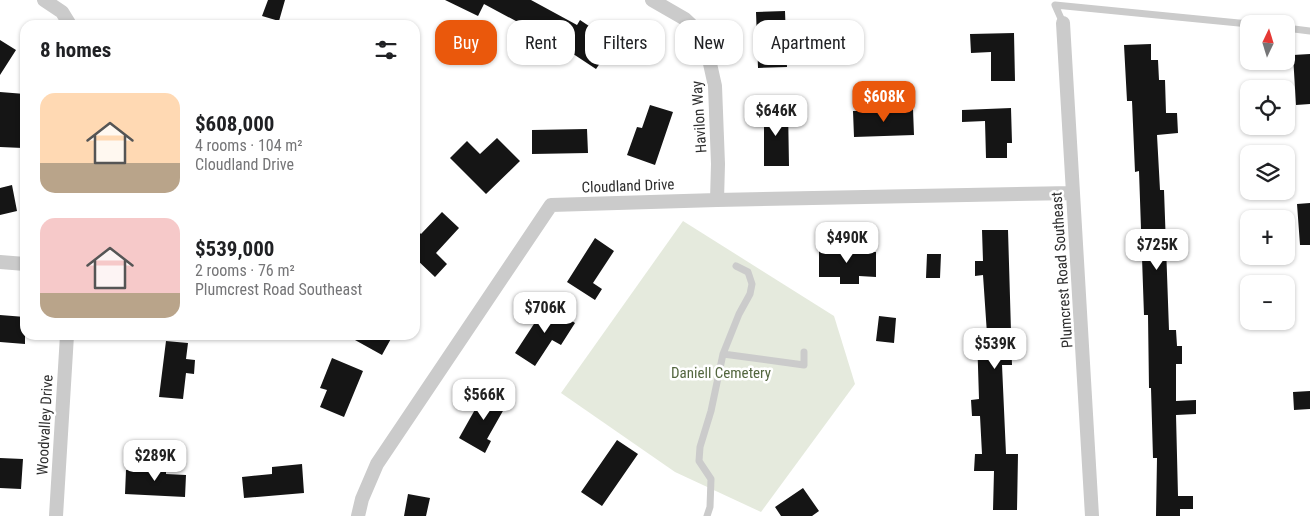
<!DOCTYPE html>
<html lang="en">
<head>
<meta charset="utf-8">
<style>
	body { margin:0; font-family:"Roboto Condensed",sans-serif; background:#f2f2f2; color:#202124; height:100vh; display:flex; flex-direction:column; font-size:19px; white-space:nowrap }
	* { box-sizing:border-box; margin:0 }
	p { font-size:16px; color:#757577 }
	.icon { flex:none; width:28px; height:28px; fill:none; stroke:currentColor; stroke-width:2; stroke-linecap:round; stroke-linejoin:round }
	.map { position:relative; flex:1; overflow:hidden }
	.details { position:absolute; left:20px; top:20px; width:400px; height:320px; display:flex; flex-direction:column; background:#fff; border-radius:15px; box-shadow:0 1px 4px #0004 }
	.details>* { flex:none }
	.guide { position:absolute; left:435px; top:20px; width:475px; height:45px; display:flex; gap:10px }
	.needle { width:32px; rotate:4deg }
	.tools { position:absolute; left:1240px; top:15px; display:grid; gap:10px }
	.tools a { display:grid; place-items:center; width:55px; height:55px; border-radius:10px; background:#fff; box-shadow:0 1px 4px #0004; font-size:25px }
	.price { position:absolute; translate:-50% -42px; padding:0 11px; border-radius:10px; background:#fff; color:#222; font-size:16px; line-height:32px; filter:drop-shadow(0 1px 2px #0008) }
	.price::after { content:''; position:absolute; left:50%; top:30px; width:15px; height:11px; margin-left:-8px; background:inherit; clip-path:polygon(0 0,100% 0,50% 100%) }
	.price.on { background:#ea580c; color:#fff }
	ul { padding:0; list-style:none }
	li { display:flex; align-items:center; gap:15px; height:125px; padding:0 20px }
	li span { display:grid; place-items:center; flex:none; width:140px; height:100px; border-radius:15px; color:#555 }
	li>.icon { margin-inline-start:auto }
	span .icon { width:60px; height:60px; fill:#fffc; stroke-width:1 }
	li b { font-size:21px }
	h2 { display:flex; justify-content:space-between; align-items:center; height:60px; padding:0 20px; font-size:21px }
	.chip { padding:0 18px; border-radius:15px; background:#fff; box-shadow:0 1px 4px #0004; font-size:18px; line-height:45px }
	.chip.on { background:#ea580c; color:#fff }
	.map>svg:first-child { display:block }
	.green { fill:#e5eadd }
	.building { fill:#151515 }
	.lines { fill:none; stroke-linecap:round; stroke-linejoin:round }
	.lane { stroke:#cbcbcb; stroke-width:7 }
	.street { stroke:#cbcbcb; stroke-width:14 }
	.labels { text-anchor:middle; stroke-width:5; stroke-linejoin:round; paint-order:stroke }
	.street-label { font-size:15px; fill:#2e2e2e; stroke:#fff }
	.park-label { font-size:15px; fill:#53663f; stroke:#fff }
</style>
</head>
<body>
<div class="map">
<svg width="1310" height="516" viewBox="0 0 1310 516">
	<rect width="100%" height="100%" fill="#fff"/>
	<path class="green" d="M683,221L834,316L855,384L761,512L675,472L561,393Z"/>
	<path class="building" d="M268,0H285L279,21L262,16Z
		M445,0H531L577,25L580,20L598,32L591,43L607,53L596,69L555,42L484,4L478,16Z
		M785,11L787,67L758,68L756,12Z
		M1014,33L1015,81H991V52L971,53L970,34Z
		M0,40L16,50L0,75Z
		M1151,44V60H1158L1159,80H1165L1166,113H1177L1178,133L1157,135L1160,190H1164L1169,330H1176L1177,346H1182V364H1176V401L1196,400V414L1176,415L1178,496H1193V509H1180V516H1156L1157,458H1153L1151,388H1149L1148,315H1144L1139,171L1135,172L1132,101H1127L1124,45Z
		M1310,54V104L1296,105L1293,55Z
		M0,92L25,94L23,148L0,147Z
		M650,105L673,112L655,165L627,155L637,127L642,128Z
		M764,108H788L789,166H764Z
		M1011,108L1012,143H1007V158H986L985,121L962,122V110Z
		M913,109L914,135L854,137L853,111Z
		M587,129L588,153L532,154V130Z
		M497,138L520,161L486,194L450,158L467,141L480,154Z
		M12,185L17,211L0,215V188Z
		M1310,203V245H1300L1297,204Z
		M442,212L459,228L436,253L447,264L435,277L415,258V228L421,234Z
		M982,230H1008L1012,365H1002L1006,454H1018L1017,510H993L994,471H974L975,454H982L980,416H972L971,400L979,399L977,335L987,334L983,275L975,276V261H983Z
		M595,238L614,251L593,283L602,289L595,300L567,282Z
		M819,248H856V252H876V277L859,276V284H840V277H819Z
		M927,254H941L940,278H926Z
		M547,304L575,323L561,345L552,340L535,366L515,353Z
		M0,315L25,317V344L0,342Z
		M879,316L896,318L894,343L876,341Z
		M346,335H393L382,355Z
		M166,341L188,343L186,359L195,360L194,374L186,373L183,399L159,397Z
		M332,358L363,371L344,417L320,407L327,390L320,388Z
		M486,390L508,402L487,439L491,441L485,453L459,438Z
		M1310,391V409L1294,410L1293,392Z
		M617,440L638,454L602,506L581,492Z
		M0,458L23,459L21,489L0,488Z
		M154,462H166V474L186,475L185,497L125,494L126,470L153,471Z
		M302,464L304,493L244,498L242,477L272,474V467Z
		M803,488L819,511L812,516H781L775,507Z
		M408,494L430,498L426,516H404Z"/>
	<g class="lines">
		<path class="lane" d="M1063,23L1055,5L1249,24
			M1286,28L1310,31
			M723,354L804,365V352
			M707,516L710,507L711,479L699,461L700,447L711,411L723,354L739,314L750,294L752,284L748,272L736,266"/>
		<path class="street" d="M44,0L62,12L70,25
			M652,0L685,19L704,37L715,86L718,164L717,200
			M1063,23L1092,516
			M0,262L25,264
			M56,516L67,335
			M358,516L362,499L377,464L551,205L717,200L1073,193"/>
	</g>
	<g class="labels">
		<g class="street-label">
			<text transform="translate(699 117) rotate(-94)" y="5">Havilon Way</text>
			<text transform="translate(628 186) rotate(-2)" y="5">Cloudland Drive</text>
			<text transform="translate(1062 270) rotate(-94)" y="5">Plumcrest Road Southeast</text>
			<text transform="translate(45 425) rotate(-87)" y="5">Woodvalley Drive</text>
		</g>
		<g class="park-label">
			<text x="721" y="378">Daniell Cemetery</text>
		</g>
	</g>
</svg>
<div class="tools">
<a><svg class="needle" viewBox="-14 -14 28 28"><path d="M0-13l5 13h-10z" fill="#e53935"/><path d="M0 13l5-13h-10z" fill="#757577"/></svg></a>
<a><svg class="icon" aria-label="locate" viewBox="0 0 24 24"><circle cx="12" cy="12" r="6"/><path d="M12 2v4M12 18v4M2 12h4M18 12h4"/></svg></a>
<a><svg class="icon" aria-label="layers" viewBox="0 0 24 24"><path d="M12 4l9 5-9 5-9-5zM3 14l9 5 9-5"/></svg></a>
<a>+</a>
<a>−</a>
</div>
<b class="price on" style="left:884px;top:123px">$608K</b>
<b class="price" style="left:776px;top:137px">$646K</b>
<b class="price" style="left:847px;top:264px">$490K</b>
<b class="price" style="left:1157px;top:271px">$725K</b>
<b class="price" style="left:545px;top:334px">$706K</b>
<b class="price" style="left:995px;top:370px">$539K</b>
<b class="price" style="left:484px;top:421px">$566K</b>
<b class="price" style="left:155px;top:482px">$289K</b>
<div class="guide">
<a class="chip on">Buy</a>
<a class="chip">Rent</a>
<a class="chip">Filters</a>
<a class="chip">New</a>
<a class="chip">Apartment</a>
</div>
<section class="details">
<h2>8 homes<svg class="icon" aria-label="filters" viewBox="0 0 24 24"><path d="M4 7h16M4 17h16"/><circle cx="9" cy="7" r="2"/><circle cx="15" cy="17" r="2"/></svg></h2>
<ul>
<li><span style="background:linear-gradient(#ffd9b3 70%,#b9a48a 0)"><svg class="icon" aria-label="home" viewBox="0 0 24 24"><path d="M3 11l9-7 9 7M6 9v11h12V9"/></svg></span><div><b>$608,000</b><p>4 rooms · 104 m²</p><p>Cloudland Drive</p></div></li>
<li><span style="background:linear-gradient(#f6c9c9 75%,#b9a48a 0)"><svg class="icon" aria-label="home" viewBox="0 0 24 24"><path d="M3 11l9-7 9 7M6 9v11h12V9"/></svg></span><div><b>$539,000</b><p>2 rooms · 76 m²</p><p>Plumcrest Road Southeast</p></div></li>
</ul>
</section>
</div>
</body>
</html>
